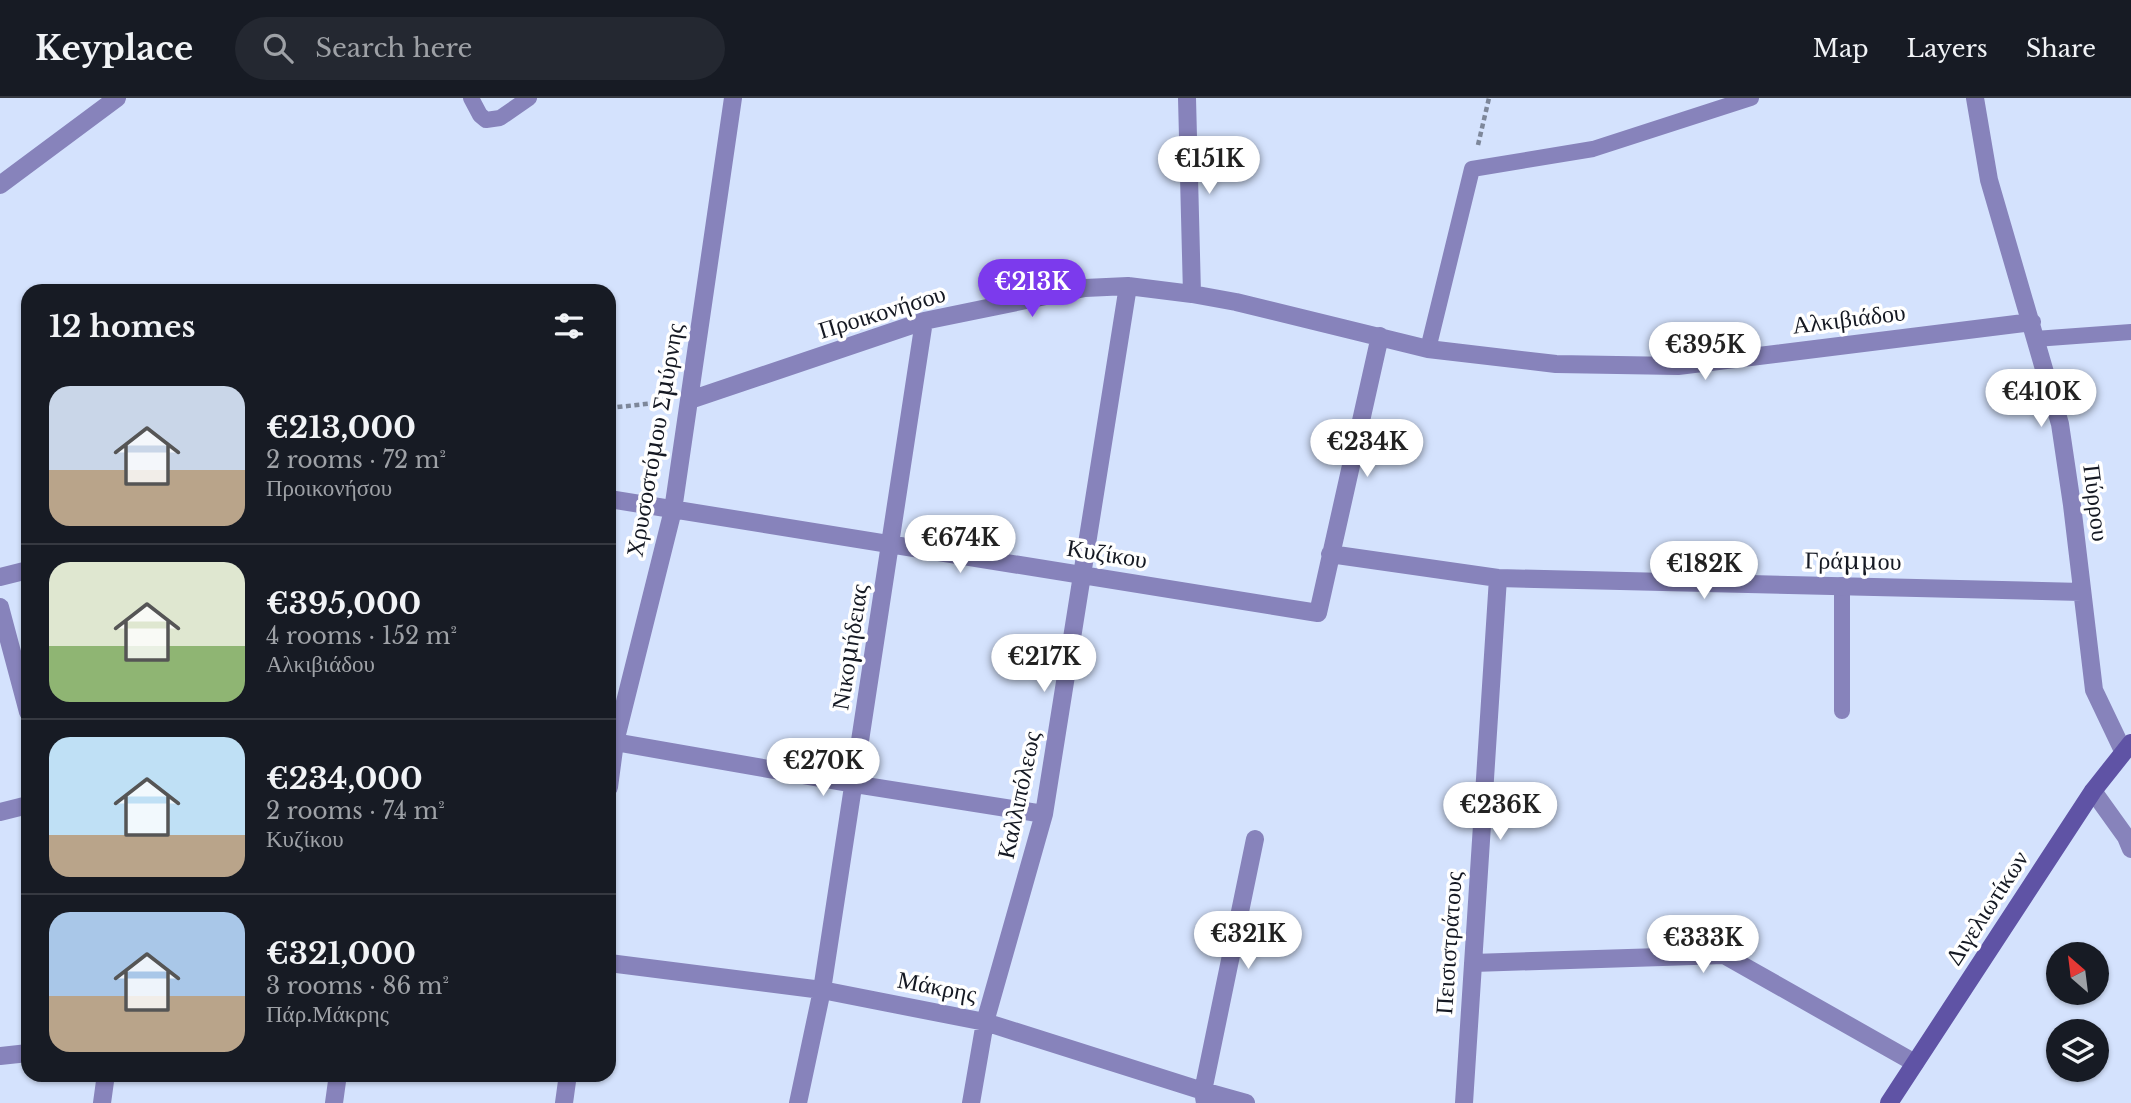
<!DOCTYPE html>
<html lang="en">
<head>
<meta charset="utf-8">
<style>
	body { margin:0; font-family:"Libre Baskerville",serif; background:#242831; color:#f1f3f6; height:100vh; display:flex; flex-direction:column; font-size:26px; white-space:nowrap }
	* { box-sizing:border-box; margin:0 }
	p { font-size:23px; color:#9ea1a6 }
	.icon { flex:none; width:38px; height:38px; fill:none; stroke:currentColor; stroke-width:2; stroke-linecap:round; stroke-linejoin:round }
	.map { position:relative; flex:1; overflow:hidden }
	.panel { position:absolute; left:21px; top:186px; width:595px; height:798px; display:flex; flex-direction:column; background:#171b24; border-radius:21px; box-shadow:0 2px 5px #0004 }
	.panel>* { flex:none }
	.needle { width:46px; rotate:332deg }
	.fabs { position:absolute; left:2046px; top:844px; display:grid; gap:14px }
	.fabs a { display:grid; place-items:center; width:63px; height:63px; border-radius:50%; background:#171b24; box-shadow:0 2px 5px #0004; font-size:35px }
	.price { position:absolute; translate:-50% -60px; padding:0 16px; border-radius:24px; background:#fff; color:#222; font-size:23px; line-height:46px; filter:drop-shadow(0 2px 4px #0008) }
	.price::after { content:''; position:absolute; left:50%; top:42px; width:21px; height:16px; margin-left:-10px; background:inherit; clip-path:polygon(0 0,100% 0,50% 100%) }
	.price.selected { background:#7c3aed; color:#fff }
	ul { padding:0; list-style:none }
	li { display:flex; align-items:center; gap:21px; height:175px; padding:0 28px }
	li+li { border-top:2px solid #363941 }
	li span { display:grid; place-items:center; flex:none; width:196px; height:140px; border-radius:21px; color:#555 }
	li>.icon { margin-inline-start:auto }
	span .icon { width:84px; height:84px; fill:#fffc; stroke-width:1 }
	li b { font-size:30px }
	h2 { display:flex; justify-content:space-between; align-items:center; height:84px; padding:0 28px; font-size:30px }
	header { display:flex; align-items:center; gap:42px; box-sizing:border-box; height:98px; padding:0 35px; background:#171b24; border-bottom:2px solid #363941 }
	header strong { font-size:33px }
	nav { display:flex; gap:38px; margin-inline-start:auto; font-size:24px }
	.search { width:490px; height:63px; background:#242831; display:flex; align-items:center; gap:18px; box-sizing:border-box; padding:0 24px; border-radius:38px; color:#9ea1a6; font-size:26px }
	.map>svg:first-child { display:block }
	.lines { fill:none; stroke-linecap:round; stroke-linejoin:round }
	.path { stroke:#7d879a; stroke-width:4.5; stroke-dasharray:5 3.5; stroke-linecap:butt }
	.lane { stroke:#8783bb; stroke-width:16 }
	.street { stroke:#8783bb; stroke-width:18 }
	.secondary { stroke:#5f53a5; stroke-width:18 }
	.labels { text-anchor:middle; stroke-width:7; stroke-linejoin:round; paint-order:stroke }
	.street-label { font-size:24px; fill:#151923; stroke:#fff }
</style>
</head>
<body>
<header>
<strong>Keyplace</strong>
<div class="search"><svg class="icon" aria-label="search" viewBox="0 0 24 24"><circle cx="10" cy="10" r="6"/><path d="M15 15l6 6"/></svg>Search here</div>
<nav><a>Map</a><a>Layers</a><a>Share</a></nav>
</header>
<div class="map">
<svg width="2131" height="1005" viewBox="0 0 2131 1005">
	<rect width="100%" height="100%" fill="#d4e2fd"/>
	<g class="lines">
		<path class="path" d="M1478,47L1489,0
			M609,310L664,304"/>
		<path class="lane" d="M471,0L480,17L486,22L500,20L529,0
			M2035,241L2131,234
			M1428,251L1472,71L1593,51L1751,0
			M1842,613V487"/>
		<path class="street" d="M1187,0L1192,196
			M1975,0L1989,82L2060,326L2072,407L2094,592L2123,653
			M0,87L117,0
			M690,302L924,223L1085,190L1128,188L1192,196L1236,204L1428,251L1556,266L1678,268L2032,224
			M609,401L1318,515L1380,238
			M1330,456L1498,480L2082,494
			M0,479L28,472
			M0,509L28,614
			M609,643L854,686L1044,716
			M609,689L615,644L673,412L733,0
			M2093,693L2126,739L2131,751
			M0,714L28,707
			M609,865L822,892L985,924L1203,993L1246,1005
			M1473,865L1724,857L1915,965
			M0,958L28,955
			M102,1005L106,976
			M334,1005L338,976
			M564,1005L568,976
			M798,1005L822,892L924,223
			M971,1005L985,924L1044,716L1128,188
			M1205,1005L1203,993L1255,741
			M1464,1005L1498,480"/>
		<path class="secondary" d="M1889,1005L2093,693L2131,645"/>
	</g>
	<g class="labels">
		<g class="street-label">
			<text transform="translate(882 214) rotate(-17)" y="8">Προικονήσου</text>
			<text transform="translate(1849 221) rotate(-7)" y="8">Αλκιβιάδου</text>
			<text transform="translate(655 342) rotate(-80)" y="8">Χρυσοστόμου Σμύρνης</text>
			<text transform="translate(2096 405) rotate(83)" y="8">Πύρρου</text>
			<text transform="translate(1107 456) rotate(9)" y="8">Κυζίκου</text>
			<text transform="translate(1853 463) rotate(1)" y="8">Γράμμου</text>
			<text transform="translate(850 549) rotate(-81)" y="8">Νικομήδειας</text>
			<text transform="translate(1019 697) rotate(-78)" y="8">Καλλιπόλεως</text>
			<text transform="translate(1987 810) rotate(-57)" y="8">Διγελιωτίκων</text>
			<text transform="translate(1449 845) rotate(-86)" y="8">Πεισιστράτους</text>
			<text transform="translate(937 889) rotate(11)" y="8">Μάκρης</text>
		</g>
	</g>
</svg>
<div class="fabs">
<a><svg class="needle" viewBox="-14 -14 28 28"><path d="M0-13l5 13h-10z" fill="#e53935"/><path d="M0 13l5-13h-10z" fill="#9ea1a6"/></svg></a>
<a><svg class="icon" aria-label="layers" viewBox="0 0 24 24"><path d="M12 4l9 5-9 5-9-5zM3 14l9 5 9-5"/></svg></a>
</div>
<b class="price" style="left:1209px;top:98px">€151K</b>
<b class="price selected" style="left:1032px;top:221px">€213K</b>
<b class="price" style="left:1705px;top:284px">€395K</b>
<b class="price" style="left:2041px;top:331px">€410K</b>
<b class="price" style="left:1367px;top:381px">€234K</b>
<b class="price" style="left:960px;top:477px">€674K</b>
<b class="price" style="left:1704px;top:503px">€182K</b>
<b class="price" style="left:1044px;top:596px">€217K</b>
<b class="price" style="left:823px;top:700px">€270K</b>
<b class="price" style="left:1500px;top:744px">€236K</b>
<b class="price" style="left:1248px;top:873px">€321K</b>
<b class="price" style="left:1703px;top:877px">€333K</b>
<section class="panel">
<h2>12 homes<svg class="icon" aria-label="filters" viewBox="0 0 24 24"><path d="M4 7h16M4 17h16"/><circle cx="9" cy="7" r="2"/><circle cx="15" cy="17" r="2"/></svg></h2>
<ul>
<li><span style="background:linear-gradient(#c9d6e8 60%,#b9a48a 0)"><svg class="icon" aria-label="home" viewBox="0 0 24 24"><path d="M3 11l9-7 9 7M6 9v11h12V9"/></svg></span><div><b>€213,000</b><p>2 rooms · 72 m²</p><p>Προικονήσου</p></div></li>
<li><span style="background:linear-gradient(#dfe7d0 60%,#8fb573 0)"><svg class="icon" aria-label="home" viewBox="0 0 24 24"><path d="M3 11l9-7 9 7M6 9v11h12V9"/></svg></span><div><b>€395,000</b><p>4 rooms · 152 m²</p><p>Αλκιβιάδου</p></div></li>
<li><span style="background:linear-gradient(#bfe0f5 70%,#b9a48a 0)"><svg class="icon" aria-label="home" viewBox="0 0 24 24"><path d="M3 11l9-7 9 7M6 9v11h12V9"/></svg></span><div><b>€234,000</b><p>2 rooms · 74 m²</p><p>Κυζίκου</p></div></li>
<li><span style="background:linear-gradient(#a9c7e8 60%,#b9a48a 0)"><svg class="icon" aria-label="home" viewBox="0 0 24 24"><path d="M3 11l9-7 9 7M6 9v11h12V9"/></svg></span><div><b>€321,000</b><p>3 rooms · 86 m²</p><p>Πάρ.Μάκρης</p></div></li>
</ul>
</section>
</div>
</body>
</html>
